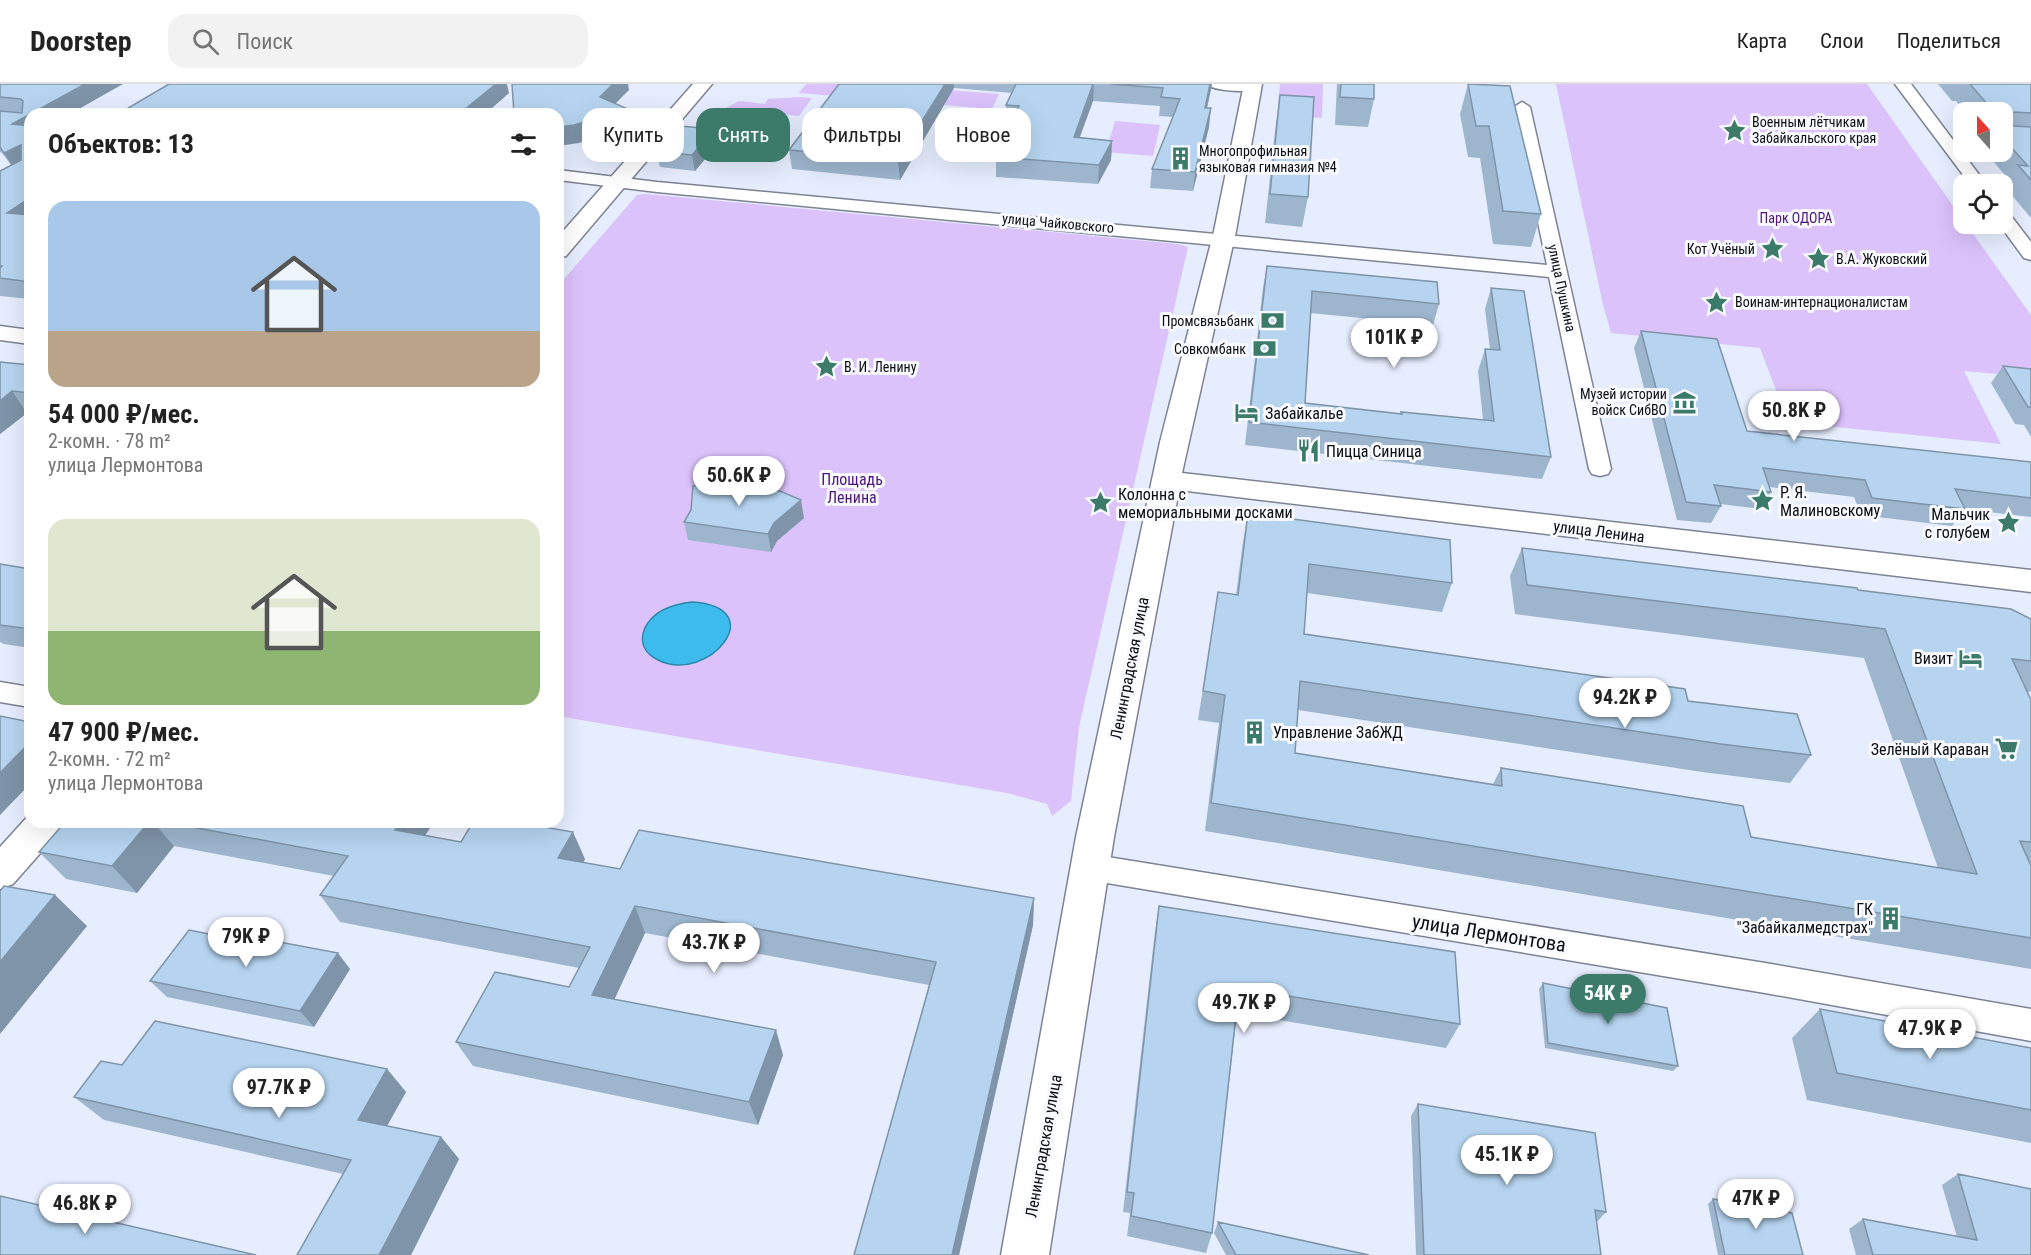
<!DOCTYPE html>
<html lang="ru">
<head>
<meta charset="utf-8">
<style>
	body { margin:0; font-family:"Roboto Condensed",sans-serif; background:#f2f2f2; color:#222; height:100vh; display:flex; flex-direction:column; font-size:22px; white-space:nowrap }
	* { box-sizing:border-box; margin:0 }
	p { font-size:20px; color:#767676 }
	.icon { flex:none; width:33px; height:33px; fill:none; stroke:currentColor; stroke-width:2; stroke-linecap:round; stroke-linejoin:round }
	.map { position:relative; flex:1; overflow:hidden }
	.side { position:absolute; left:24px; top:24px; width:540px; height:720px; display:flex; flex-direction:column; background:#fff; border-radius:18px; box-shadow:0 6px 24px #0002 }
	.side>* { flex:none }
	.banner { position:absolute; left:582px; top:24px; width:570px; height:54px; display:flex; gap:12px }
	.needle { width:39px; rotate:339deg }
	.controls { position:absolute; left:1953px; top:18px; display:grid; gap:12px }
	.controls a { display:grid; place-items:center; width:60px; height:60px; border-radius:12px; background:#fff; box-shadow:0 6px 24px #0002; font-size:30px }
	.price { position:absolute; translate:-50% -51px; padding:0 14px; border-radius:21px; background:#fff; color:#222; font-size:20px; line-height:39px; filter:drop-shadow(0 2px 3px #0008) }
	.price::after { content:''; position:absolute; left:50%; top:36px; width:18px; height:14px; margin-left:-9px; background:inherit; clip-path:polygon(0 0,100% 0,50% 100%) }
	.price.current { background:#3c7b69; color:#fff }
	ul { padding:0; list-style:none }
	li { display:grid; align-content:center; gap:12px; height:318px; padding:0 24px }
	li span { display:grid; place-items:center; height:186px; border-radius:18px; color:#555 }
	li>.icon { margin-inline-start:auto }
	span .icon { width:108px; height:108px; fill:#fffc; stroke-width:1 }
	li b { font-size:26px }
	h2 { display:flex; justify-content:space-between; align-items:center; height:72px; padding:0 24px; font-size:26px }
	.tag { padding:0 21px; border-radius:18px; background:#fff; box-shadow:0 6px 24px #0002; font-size:21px; line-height:54px }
	.tag.current { background:#3c7b69; color:#fff }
	header { display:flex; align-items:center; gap:36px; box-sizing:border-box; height:84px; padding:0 30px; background:#fff; border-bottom:2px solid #e0e0e0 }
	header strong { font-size:28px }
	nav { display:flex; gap:33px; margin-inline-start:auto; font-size:21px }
	.search { width:420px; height:54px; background:#f2f2f2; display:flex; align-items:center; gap:15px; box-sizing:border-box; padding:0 21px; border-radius:18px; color:#767676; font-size:22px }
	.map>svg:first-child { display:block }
	.green { fill:#dbc2fb }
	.water { fill:#3ebbed; stroke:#2e87ab; stroke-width:1.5 }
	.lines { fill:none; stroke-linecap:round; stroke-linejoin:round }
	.street-casing { stroke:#7d8392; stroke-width:3 }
	.secondary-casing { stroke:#7d8392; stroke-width:3 }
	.street { fill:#fff; fill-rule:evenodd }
	.secondary { fill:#fff; fill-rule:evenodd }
	.wall { fill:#9db6ce }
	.shaded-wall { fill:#7f94a8 }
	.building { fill:#b6d4f0; stroke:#7f94a8; stroke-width:1.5 }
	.labels { text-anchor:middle; stroke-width:6; stroke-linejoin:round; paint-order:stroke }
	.far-poi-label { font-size:14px; fill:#0a0d12; stroke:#f9fafe; text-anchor:start }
	.far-park-label { font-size:14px; fill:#4e157b; stroke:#f9fafe }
	.far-street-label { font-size:14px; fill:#0a0d12; stroke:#f9fafe }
	.poi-label { font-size:16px; fill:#0a0d12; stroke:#f9fafe; text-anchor:start }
	.park-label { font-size:16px; fill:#4e157b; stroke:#f9fafe }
	.street-label { font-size:16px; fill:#0a0d12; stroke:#f9fafe }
	.near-street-label { font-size:20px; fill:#0a0d12; stroke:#f9fafe }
</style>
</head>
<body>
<header>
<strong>Doorstep</strong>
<div class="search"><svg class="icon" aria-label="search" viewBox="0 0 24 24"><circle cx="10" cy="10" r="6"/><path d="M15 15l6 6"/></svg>Поиск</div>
<nav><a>Карта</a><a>Слои</a><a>Поделиться</a></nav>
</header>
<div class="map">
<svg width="2031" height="1171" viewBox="0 0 2031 1171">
	<rect width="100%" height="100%" fill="#e6edfe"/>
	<path class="green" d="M806,0H874L999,10L992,25L799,9Z
		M1280,0H1323L1322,34L1277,30Z
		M1556,0H1867L1963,136L1964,140H1966L2031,231V293L1964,287L2001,360L1788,338L1760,264L1611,249L1603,221Z
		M799,13L812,14L799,32L724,25L739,17L765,20L768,15Z
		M713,33L791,41L781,54L702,47Z
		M1115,37L1160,41L1153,72L1106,68Z
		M646,110L1178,160L1188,163L1079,643L1071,717L1052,732L1047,720L1007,709L558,632V202L637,111Z"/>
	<path class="water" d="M692,518C773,523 708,601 658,576C631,563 643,535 665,525C674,521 683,519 692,518Z"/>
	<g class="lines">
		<defs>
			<path id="street" d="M1206,0H1257L1260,3C1253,10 1213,7 1206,0Z
				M1895,0H1911L1986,100H1970Z
				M1522,18L1530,23L1611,385L1608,390L1600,392L1592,390L1589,385L1549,193L657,108L558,96V86L657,98L1547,181L1514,23Z
				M2002,127L2008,128L2031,158V176L2024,174L1999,140H2002Z
				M0,598L30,603V623L0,618Z
				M1089,770L1765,879L2031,925V957L1765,909L1089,796L1078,792L1073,783L1078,774Z"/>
			<path id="secondary" d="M693,0H712L566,172L558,174V153Z
				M1244,0H1262L1236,147L1182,389L2031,486V508L1179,406L1114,753L1049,1171H1001L1076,753L1160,358L1214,147Z
				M0,242L30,246V260L0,256Z
				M30,730V738H63L58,749L13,800L0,805V763Z"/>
		</defs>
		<use href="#street" class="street-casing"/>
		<use href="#secondary" class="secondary-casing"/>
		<use href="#street" class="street"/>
		<use href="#secondary" class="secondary"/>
	</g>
	<path class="wall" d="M0,0H123L30,30V215L0,212V87L11,81L2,69L0,68Z
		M839,0H1212L1207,24L1209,43L1193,107L1150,104L1152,85L1173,33L1159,32L1160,22L1093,17L1080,53L1112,57L1111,76L1098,100L996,93V73L1011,40H1007L1006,21L1012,9L954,4L900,96L792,85L789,66Z
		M1337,0H1374V15L1368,43L1335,41Z
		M1468,0L1541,130L1531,163L1493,160L1480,74L1468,73L1460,30Z
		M1938,0H2031V134L2005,103L2009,96L1988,71L1990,68H2002V28H1965L1956,17H1952Z
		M509,9L485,30H118Z
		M1280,11L1308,113L1302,143L1265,139L1276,38Z
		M717,61L695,87L660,83L656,68Z
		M1267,182L1439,220L1433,241L1310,229L1305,319L1401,330V328L1483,336L1478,287L1485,265H1490L1485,225L1491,204L1551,373L1542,395L1245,361L1263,203Z
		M1641,247L1747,347L2031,379V433L1964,425L1952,442L1861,431L1854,413L1769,403L1771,408L1761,425L1720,420L1721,422L1711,439L1677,436L1634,264Z
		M0,278L30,281V329H27L0,350Z
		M2003,282L2031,285V353L2024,341L2015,340L1991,299Z
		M1248,429L1452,499L1442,528L1307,509L1304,550L1688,617L1811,671L1790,699L1702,688L1298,626L1295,669L1493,700L1501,684L1751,753L1938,784L1864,574L1515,530L1510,492L1522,464L1858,506L2031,535V607L2029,608H2028L2031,616V885L1205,747L1219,639L1198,636L1218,508L1236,511L1243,458Z
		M804,434L777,457L771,468L688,456L684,438Z
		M0,480L30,485V564L4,560L0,558Z
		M65,738H434L425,751L461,758L585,775L583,779L620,785L1034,814L1033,841L959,1171H854L929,901L645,849L614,915L783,971L758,1041L473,982L456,958L569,903L579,884L340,838L320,811L334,792L174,762L137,809L66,795L39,768Z
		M1159,822L1460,940L1446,964L1237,929L1212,1149L1206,1169L1127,1152L1130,1129L1123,1128L1155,847Z
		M350,885L314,943L167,913L150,897Z
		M1543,899L1678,982L1673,987L1545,964L1539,905Z
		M1820,925L2031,964V1059L1807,1016L1792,954Z
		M122,981L387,985L406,1008L387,1042L441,1053L459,1075L411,1171H297L343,1090L104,1036L74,1013Z
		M1418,1020L1606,1128L1597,1138L1601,1171H1416L1411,1032Z
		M1958,1090L2031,1171H1856L1849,1145L1863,1135L1957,1153L1942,1101Z
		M1713,1115L1803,1171H1718L1708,1120Z
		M1218,1138L1369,1171H1226L1214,1149Z"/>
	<path class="shaded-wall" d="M85,0H123L70,30H31Z
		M496,0H507L509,9L485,30H459Z
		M613,0H628L629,6L604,31L600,13Z
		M945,0H954V4L900,96L898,76Z
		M1094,0L1093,17L1073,71L1074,53Z
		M1210,0H1212L1211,5L1203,42L1205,24Z
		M1211,24L1209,43L1193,107L1195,88Z
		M229,25L232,30H221Z
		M628,25L632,43L579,59L558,62V43Z
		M30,30V53L12,40Z
		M714,45L717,61L695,87L692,71Z
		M1112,57L1111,76L1098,100L1099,81Z
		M21,61L30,76L15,86L4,69Z
		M30,114V139L7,129Z
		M12,307L27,329L0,350V317Z
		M801,416L804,434L777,457L771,468L768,450L774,439Z
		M30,658V700L0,731V689Z
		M149,738H153L174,762L137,809L112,782Z
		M400,738H434L411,773L395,746Z
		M573,748L585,775L571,801L558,774Z
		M55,811L87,842L0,950V878Z
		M1034,814L1033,841L959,1171H952Z
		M635,822L645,849L605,936L592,911Z
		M338,869L350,885L314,943L300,927Z
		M776,946L783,971L758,1041L749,1018Z
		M387,985L406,1008L378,1058L358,1036Z
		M441,1053L459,1075L411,1171H379Z"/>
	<path class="building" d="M0,0H85L12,40L30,42V114L7,129L30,131V198L0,194V184L2,182H0V87L21,76V61L4,69L0,63V27L22,29L23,17L21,15L0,13Z
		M169,0H496L459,30H283L229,25L221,30H118Z
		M512,0H613L600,13L628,25L574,41L558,43V30H514Z
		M839,0H945L898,76L789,66Z
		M1016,0H1093L1074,53L1112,57L1099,81L996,73L1019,22L1006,21Z
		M1110,0H1210L1205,24H1211L1195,88L1152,85L1180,15L1161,13L1163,4Z
		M1341,0H1374V15L1340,13Z
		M1468,0L1510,2L1541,130L1503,127L1489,42H1476Z
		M1970,0H2031V29L2014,28L2012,30V40L2014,42L2031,43V96L2018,81L2028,82L2002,53V50L2012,51L2002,39V28H1994Z
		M1280,11L1314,13L1308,113L1270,110Z
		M679,42L714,45L692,71L656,68Z
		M1267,182L1437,198L1439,220L1312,207L1305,319L1402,330L1401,328L1494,337L1485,265L1500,266L1491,204L1524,207L1551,373L1249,338Z
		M1641,247L1717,255L1747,347L2031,378V414L1955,405L1965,425L1872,414L1865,396L1763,384L1771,408L1714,401L1721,422L1686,418Z
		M0,278L30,281V309L12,307L0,317Z
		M2003,282L2031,285V323H2028Z
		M745,400L780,407L801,416L774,439L768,450L684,438L691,426L693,402Z
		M1248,429L1450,456L1452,499L1309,480L1304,550L1685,605L1688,617L1797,630L1811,671L1721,660L1300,597L1295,669L1502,702L1501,684L1743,722L1751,753L1977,790L1885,545L1527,501L1522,464L1857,504L1858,506L2011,525L2031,535V577L2012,575L2031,616V758L2020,757L2031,782V854L1211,719L1225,611L1203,607L1218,508L1238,511Z
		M0,480L30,485V545L0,541Z
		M0,632L30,638V658L0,689Z
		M65,738H149L112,782L39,768Z
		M165,738H400L395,746L461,758L473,738H515L573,748L558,774L620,785L639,746L1034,814L952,1171H854L936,878L635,822L592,911L776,946L749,1018L456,958L495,888L569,903L590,863L320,811L348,772Z
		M4,802L55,811L0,878V807Z
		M1159,822L1455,868L1460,940L1239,904L1212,1149L1131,1132L1134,1109L1127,1108Z
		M189,846L214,851L215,846L338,869L300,927L150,897Z
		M1543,899L1667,924L1678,982L1548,959Z
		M1820,925L2031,964V1026L1837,989Z
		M155,937L387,985L358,1036L441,1053L379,1171H297L351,1076L74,1013L101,977L122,981Z
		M1418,1020L1595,1049L1606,1128L1595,1126L1601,1171H1424Z
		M1958,1090L2031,1105V1171H1873L1863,1135L1977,1156Z
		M0,1112L256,1171H0Z
		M1713,1115L1792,1129L1803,1171H1725Z
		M1218,1138L1369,1171H1236Z"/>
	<defs>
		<symbol id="sight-bare" viewBox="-9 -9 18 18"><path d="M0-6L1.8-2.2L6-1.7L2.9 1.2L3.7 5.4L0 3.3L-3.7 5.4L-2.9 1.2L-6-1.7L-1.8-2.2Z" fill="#3c7b69" stroke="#f9fafe" stroke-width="2.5" paint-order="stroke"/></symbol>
		<symbol id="building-bare" viewBox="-9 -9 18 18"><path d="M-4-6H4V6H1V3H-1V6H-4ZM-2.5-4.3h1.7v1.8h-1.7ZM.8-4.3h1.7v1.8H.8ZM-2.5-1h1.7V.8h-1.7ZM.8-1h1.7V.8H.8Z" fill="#3c7b69" stroke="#f9fafe" stroke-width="2.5" paint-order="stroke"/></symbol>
		<symbol id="bank-bare" viewBox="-9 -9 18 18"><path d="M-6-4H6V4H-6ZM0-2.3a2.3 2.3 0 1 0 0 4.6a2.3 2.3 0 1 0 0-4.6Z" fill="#3c7b69" stroke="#f9fafe" stroke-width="2.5" paint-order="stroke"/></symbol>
		<symbol id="museum-bare" viewBox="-9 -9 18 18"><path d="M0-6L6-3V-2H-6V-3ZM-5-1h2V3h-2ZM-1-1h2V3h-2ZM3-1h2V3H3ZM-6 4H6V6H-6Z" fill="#3c7b69" stroke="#f9fafe" stroke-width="2.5" paint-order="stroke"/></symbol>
		<symbol id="hotel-bare" viewBox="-9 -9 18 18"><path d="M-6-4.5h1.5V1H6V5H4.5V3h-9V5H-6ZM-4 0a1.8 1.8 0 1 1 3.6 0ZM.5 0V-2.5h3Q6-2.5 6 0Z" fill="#3c7b69" stroke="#f9fafe" stroke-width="2.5" paint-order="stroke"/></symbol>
		<symbol id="restaurant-bare" viewBox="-9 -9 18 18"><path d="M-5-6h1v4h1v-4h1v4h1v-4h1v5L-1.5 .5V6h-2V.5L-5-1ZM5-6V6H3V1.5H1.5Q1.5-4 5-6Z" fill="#3c7b69" stroke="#f9fafe" stroke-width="2.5" paint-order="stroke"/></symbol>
		<symbol id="supermarket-bare" viewBox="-9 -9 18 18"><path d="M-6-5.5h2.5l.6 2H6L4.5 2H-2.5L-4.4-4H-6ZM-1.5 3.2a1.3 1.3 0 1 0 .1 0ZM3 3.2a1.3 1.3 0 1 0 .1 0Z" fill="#3c7b69" stroke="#f9fafe" stroke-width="2.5" paint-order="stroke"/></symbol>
	</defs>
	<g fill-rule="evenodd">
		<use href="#sight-bare" x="1718" y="30" width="33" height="33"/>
		<use href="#building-bare" x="1164" y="58" width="33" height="33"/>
		<use href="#sight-bare" x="1756" y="148" width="33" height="33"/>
		<use href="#sight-bare" x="1802" y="158" width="33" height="33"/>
		<use href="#sight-bare" x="1700" y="202" width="33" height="33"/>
		<use href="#bank-bare" x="1256" y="220" width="33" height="33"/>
		<use href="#bank-bare" x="1248" y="248" width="33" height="33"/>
		<use href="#sight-bare" x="810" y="266" width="33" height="33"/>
		<use href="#museum-bare" x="1668" y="302" width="33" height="33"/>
		<use href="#hotel-bare" x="1230" y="312" width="33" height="33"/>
		<use href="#restaurant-bare" x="1292" y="350" width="33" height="33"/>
		<use href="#sight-bare" x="1746" y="400" width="33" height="33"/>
		<use href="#sight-bare" x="1084" y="402" width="33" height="33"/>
		<use href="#sight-bare" x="1992" y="422" width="33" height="33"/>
		<use href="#hotel-bare" x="1954" y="558" width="33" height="33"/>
		<use href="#building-bare" x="1238" y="632" width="33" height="33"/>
		<use href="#supermarket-bare" x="1990" y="648" width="33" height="33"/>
		<use href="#building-bare" x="1874" y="818" width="33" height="33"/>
	</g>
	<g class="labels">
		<g class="far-poi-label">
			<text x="1752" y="43">Военным лётчикам<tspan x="1752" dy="16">Забайкальского края</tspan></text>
			<text x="1199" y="72">Многопрофильная<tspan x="1199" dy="16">языковая гимназия №4</tspan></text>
			<text x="1755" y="170" text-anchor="end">Кот Учёный</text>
			<text x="1836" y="180">В.А. Жуковский</text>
			<text x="1735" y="223">Воинам-интернационалистам</text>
			<text x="1254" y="242" text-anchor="end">Промсвязьбанк</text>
			<text x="1246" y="270" text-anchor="end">Совкомбанк</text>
			<text x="844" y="288">В. И. Ленину</text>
			<text x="1667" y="315" text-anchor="end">Музей истории<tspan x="1667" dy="16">войск СибВО</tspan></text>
		</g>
		<g class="far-park-label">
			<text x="1796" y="139">Парк ОДОРА</text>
		</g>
		<g class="far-street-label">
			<text transform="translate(1058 139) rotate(5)" y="5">улица Чайковского</text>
			<text transform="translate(1562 204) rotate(78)" y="5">улица Пушкина</text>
		</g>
		<g class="poi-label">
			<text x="1265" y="335">Забайкалье</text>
			<text x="1326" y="373">Пицца Синица</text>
			<text x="1780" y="414">Р. Я.<tspan x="1780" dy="18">Малиновскому</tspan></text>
			<text x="1118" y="416">Колонна с<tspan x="1118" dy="18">мемориальными досками</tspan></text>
			<text x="1990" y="436" text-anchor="end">Мальчик<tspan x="1990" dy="18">с голубем</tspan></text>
			<text x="1953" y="580" text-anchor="end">Визит</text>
			<text x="1273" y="654">Управление ЗабЖД</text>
			<text x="1989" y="671" text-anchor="end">Зелёный Караван</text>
			<text x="1873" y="831" text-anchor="end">ГК<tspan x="1873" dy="18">"Забайкалмедстрах"</tspan></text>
		</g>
		<g class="park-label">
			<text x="852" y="401">Площадь<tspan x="852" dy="18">Ленина</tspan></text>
		</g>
		<g class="street-label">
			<text transform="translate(1599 447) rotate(7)" y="6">улица Ленина</text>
			<text transform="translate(1129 584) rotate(-79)" y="6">Ленинградская улица</text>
			<text transform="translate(1043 1062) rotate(-80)" y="6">Ленинградская улица</text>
		</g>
		<g class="near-street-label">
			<text transform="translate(1489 849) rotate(9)" y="7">улица Лермонтова</text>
		</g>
	</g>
</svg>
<div class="controls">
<a><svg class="needle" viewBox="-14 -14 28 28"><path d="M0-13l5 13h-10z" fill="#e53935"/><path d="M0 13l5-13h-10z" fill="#767676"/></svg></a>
<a><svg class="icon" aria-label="locate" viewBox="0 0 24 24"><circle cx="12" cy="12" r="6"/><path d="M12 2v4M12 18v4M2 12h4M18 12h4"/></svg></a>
</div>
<b class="price" style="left:1394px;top:285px">101K ₽</b>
<b class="price" style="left:1794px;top:358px">50.8K ₽</b>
<b class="price" style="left:739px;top:423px">50.6K ₽</b>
<b class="price" style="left:1625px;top:645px">94.2K ₽</b>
<b class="price" style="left:246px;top:884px">79K ₽</b>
<b class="price" style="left:714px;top:890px">43.7K ₽</b>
<b class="price current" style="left:1608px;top:941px">54K ₽</b>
<b class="price" style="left:1244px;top:950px">49.7K ₽</b>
<b class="price" style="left:1930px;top:976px">47.9K ₽</b>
<b class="price" style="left:279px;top:1035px">97.7K ₽</b>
<b class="price" style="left:1507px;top:1102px">45.1K ₽</b>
<b class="price" style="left:1756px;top:1146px">47K ₽</b>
<b class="price" style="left:85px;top:1151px">46.8K ₽</b>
<div class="banner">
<a class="tag">Купить</a>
<a class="tag current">Снять</a>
<a class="tag">Фильтры</a>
<a class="tag">Новое</a>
</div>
<section class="side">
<h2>Объектов: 13<svg class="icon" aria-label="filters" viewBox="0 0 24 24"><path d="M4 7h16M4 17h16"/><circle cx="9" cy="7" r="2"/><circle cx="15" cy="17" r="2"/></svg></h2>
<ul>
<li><span style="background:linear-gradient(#a9c7e8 70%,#b9a48a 0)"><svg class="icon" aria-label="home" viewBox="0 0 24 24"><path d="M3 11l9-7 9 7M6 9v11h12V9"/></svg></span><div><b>54 000 ₽/мес.</b><p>2-комн. · 78 m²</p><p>улица Лермонтова</p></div></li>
<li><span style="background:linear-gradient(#dfe7d0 60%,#8fb573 0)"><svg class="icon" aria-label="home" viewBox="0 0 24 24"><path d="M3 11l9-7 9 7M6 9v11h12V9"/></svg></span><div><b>47 900 ₽/мес.</b><p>2-комн. · 72 m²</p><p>улица Лермонтова</p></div></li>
</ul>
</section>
</div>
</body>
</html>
